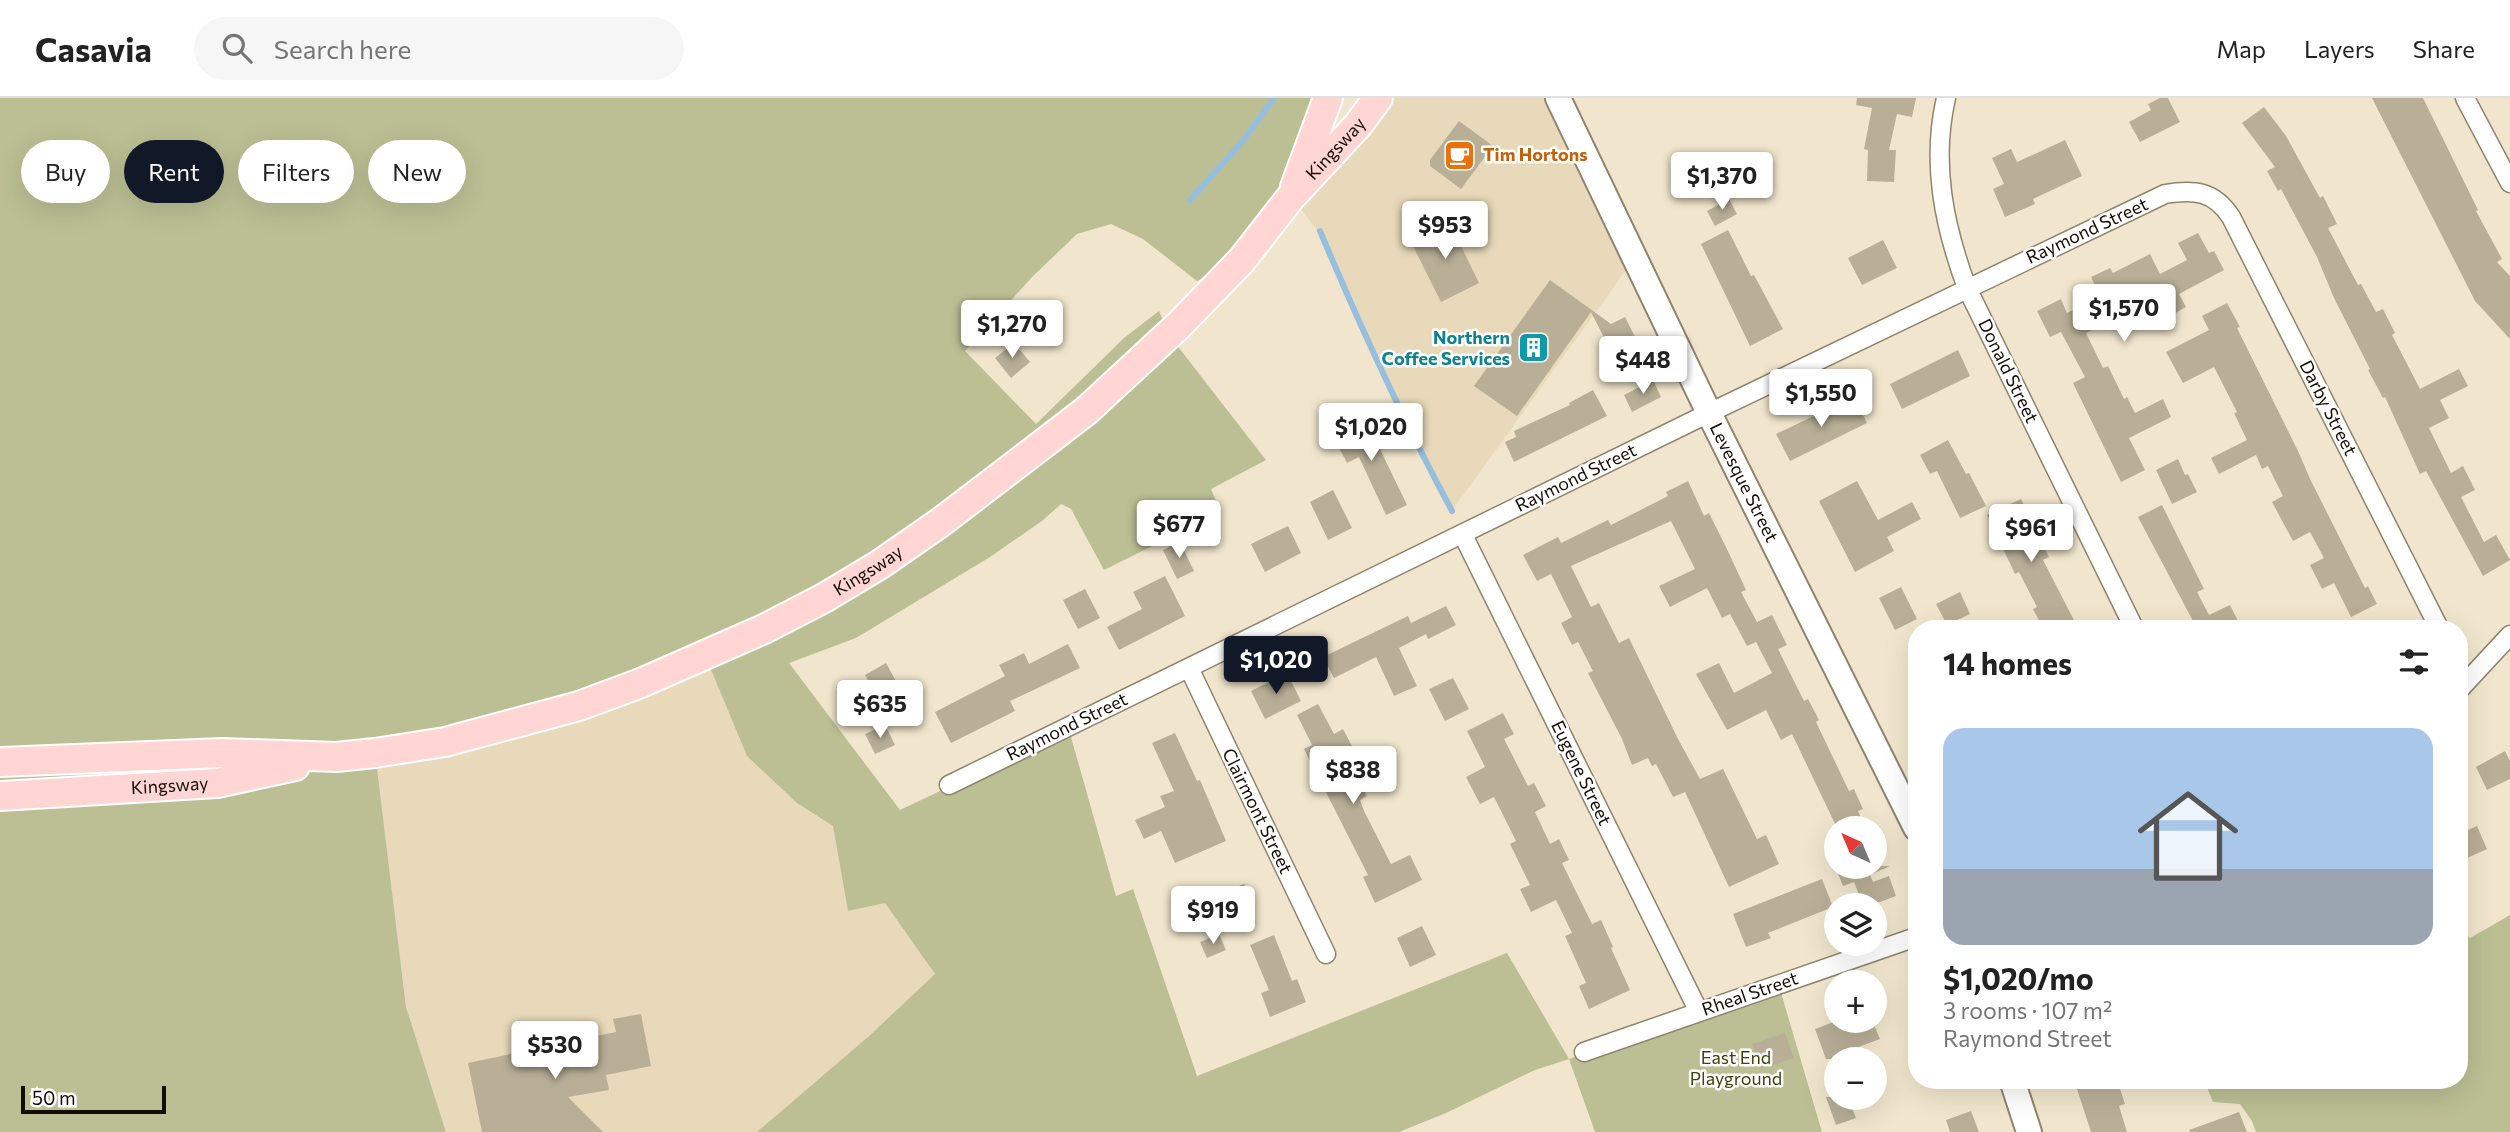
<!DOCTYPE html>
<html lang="en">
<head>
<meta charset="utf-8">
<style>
	body { margin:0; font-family:Commissioner,sans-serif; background:#f6f6f6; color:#222; height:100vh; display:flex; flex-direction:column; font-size:26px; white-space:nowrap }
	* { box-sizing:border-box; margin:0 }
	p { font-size:23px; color:#767676 }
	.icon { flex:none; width:38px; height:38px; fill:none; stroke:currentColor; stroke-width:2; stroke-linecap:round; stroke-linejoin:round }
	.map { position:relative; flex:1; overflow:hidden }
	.sheet { position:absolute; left:1908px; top:522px; width:560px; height:469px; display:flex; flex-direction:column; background:#fff; border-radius:28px; box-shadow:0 7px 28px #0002 }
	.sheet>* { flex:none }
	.hud { position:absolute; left:21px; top:42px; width:665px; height:63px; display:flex; gap:14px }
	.needle { width:46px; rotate:316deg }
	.buttons { position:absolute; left:1824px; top:718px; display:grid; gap:14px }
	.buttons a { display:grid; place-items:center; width:63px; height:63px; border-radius:50%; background:#fff; box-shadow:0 7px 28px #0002; font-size:35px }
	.scale { position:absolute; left:21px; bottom:18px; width:145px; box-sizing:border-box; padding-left:7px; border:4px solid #110d05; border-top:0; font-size:19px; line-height:24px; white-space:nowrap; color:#110d05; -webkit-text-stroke:5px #fff; paint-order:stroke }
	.price { position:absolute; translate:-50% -60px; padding:0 16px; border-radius:7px; background:#fff; color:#222; font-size:23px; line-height:46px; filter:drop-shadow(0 2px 4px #0008) }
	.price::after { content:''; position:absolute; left:50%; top:42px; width:21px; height:16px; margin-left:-10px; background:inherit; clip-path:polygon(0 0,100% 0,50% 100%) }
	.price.on { background:#111827; color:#fff }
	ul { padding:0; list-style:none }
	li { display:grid; align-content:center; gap:14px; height:371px; padding:0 35px }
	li+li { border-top:2px solid #e0e0e0 }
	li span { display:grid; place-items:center; height:217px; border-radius:21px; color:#555 }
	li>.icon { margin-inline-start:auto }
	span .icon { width:126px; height:126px; fill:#fffc; stroke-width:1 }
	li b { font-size:30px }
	h2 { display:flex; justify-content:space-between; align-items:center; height:84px; padding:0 35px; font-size:30px }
	.tag { padding:0 24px; border-radius:32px; background:#fff; box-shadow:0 7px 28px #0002; font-size:24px; line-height:63px }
	.tag.on { background:#111827; color:#fff }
	header { display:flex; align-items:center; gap:42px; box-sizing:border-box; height:98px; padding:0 35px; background:#fff; border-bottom:2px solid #e0e0e0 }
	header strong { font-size:33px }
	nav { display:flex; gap:38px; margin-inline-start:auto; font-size:24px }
	.search { width:490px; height:63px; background:#f6f6f6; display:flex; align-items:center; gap:18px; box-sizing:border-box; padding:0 24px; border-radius:38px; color:#767676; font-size:26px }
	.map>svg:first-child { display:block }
	.built { fill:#e7d9b9 }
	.green { fill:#bbbf93 }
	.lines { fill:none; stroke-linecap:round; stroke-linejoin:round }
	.stream { stroke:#96bfde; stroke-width:6 }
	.building { fill:#b9af97 }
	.street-casing { stroke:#8f856e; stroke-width:21 }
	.secondary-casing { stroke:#8f856e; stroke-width:28 }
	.primary-casing { stroke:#fff; stroke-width:32 }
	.street { stroke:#fff; stroke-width:18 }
	.secondary { stroke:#fff; stroke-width:24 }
	.primary { stroke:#ffd6d4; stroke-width:28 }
	.labels { text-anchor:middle; stroke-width:5; stroke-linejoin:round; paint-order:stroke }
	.street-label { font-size:18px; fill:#110d05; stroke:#fff }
	.food-label { font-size:18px; font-weight:bold; fill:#c56008; stroke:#fff; text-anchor:start }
	.culture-label { font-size:18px; font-weight:bold; fill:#0d838f; stroke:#fff; text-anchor:end }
	.park-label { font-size:18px; fill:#41430c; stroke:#fff }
</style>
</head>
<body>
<header>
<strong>Casavia</strong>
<div class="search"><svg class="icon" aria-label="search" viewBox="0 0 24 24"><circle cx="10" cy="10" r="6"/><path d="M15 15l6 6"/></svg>Search here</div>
<nav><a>Map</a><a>Layers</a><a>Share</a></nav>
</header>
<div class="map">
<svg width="2510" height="1034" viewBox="0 0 2510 1034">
	<rect width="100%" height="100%" fill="#f1e6cd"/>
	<path class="built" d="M1378,0H1557L1634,161L1451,414L1412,340L1364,241L1318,133L1292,99Z
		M706,557L797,705L833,728L848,813L885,805L935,876L869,938L757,1034H446L406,909L375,654Z"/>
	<path class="green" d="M0,0H1328L1291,99L1242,162L1197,183L1143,141L1111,126L1077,136L1032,179L965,253L1036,326L1124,240L1159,213L1169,237L1266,362L1211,391L1221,414L1104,472L1071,411L1061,406L1042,423L990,459L856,540L789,565L900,712L1069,632L1116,798L1133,791L1197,978L1507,855L1569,961L1779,888L1822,1034H1595L1569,961L1535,972L1446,1015L1399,1034H757L869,938L935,876L885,805L848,813L833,728L797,705L747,658L705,557L375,654L406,909L446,1034H0Z
		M2510,817V1034H2256L2252,1023L2240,1006L2213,1004L2206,987L2207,982H2459V829L2470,840Z"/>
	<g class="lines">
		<path class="stream" d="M1190,102L1242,44L1274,0
			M1320,133C1360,228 1403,322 1452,413"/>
	</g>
	<path class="building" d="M1857,0H1916L1912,19L1897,16L1889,52H1896L1894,84L1867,83L1868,52L1864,51L1872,10L1856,7Z
		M2160,0H2168L2180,24L2140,44L2129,24L2151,12L2148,6Z
		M2372,0H2423L2478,112L2476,113L2502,161L2497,164L2510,178V241L2475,203Z
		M2264,9L2286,38L2320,100L2323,98L2337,126L2328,130L2358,187L2361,186L2376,214L2383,211L2395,235L2392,237L2420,291L2459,271L2468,288L2440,302L2449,320L2429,330L2451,375L2463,368L2475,392L2461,399L2484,444L2496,437L2510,462L2483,478L2426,373L2420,376L2385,299L2383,300L2368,272L2370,271L2334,200L2317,159L2281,91L2278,93L2267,73L2275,69L2242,25Z
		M1459,23L1493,48L1461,91L1430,68V62Z
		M2065,42L2082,78L2033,101L2035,106L2005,119L1993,91L2004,86L1992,60L2011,51L2017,64Z
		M1729,101L1737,116L1715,128L1707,113Z
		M1449,123L1479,185L1441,204L1410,142Z
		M1728,132L1751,178L1754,177L1783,231L1750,248L1701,146Z
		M2198,135L2209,155L2214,153L2224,172L2179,196L2186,209L2172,217L2156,187L2126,202L2131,213L2086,235L2103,270L2108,268L2124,301L2127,299L2135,315L2163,301L2171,319L2129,340L2145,372L2121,384L2073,285L2085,279L2061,234L2050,239L2037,213L2061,201L2067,215L2100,198L2091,179L2110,170L2113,175L2150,156L2160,176L2187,162L2178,145Z
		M1883,142L1897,170L1862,187L1848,160Z
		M1550,182L1611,226L1625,219L1643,255L1618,267L1591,214L1517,318L1474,288Z
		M2227,205L2240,229L2237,230L2298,353L2311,383L2365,490L2368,488L2377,506L2351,519L2334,485L2322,491L2310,467L2324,460L2310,434L2293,443L2272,404L2283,398L2268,368L2262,371L2256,357L2219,376L2211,360L2247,342L2234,315L2237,314L2214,269L2183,285L2166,254L2209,232L2202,218Z
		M1014,245L1030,264L1011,280L995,260Z
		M1958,252L1970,278L1902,311L1890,286Z
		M1653,282L1661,299L1632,314L1624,297Z
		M1593,292L1607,318L1514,364L1505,344L1516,339L1514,333L1570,307L1569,305Z
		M1854,299L1867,325L1790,363L1776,336Z
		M1369,320L1382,347L1379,349L1407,407L1386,417L1359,359L1347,365L1333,338Z
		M1948,342L1966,376L1969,375L1986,408L1960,420L1937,373L1930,376L1920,357Z
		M2178,361L2185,377L2188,376L2197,394L2172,406L2156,372Z
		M1688,383L1704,418L1709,415L1726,449L1746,492L1741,494L1757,524L1772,517L1787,547L1778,551L1804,603L1808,601L1819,622L1816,624L1849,693L1854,691L1863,711L1858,713L1863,725L1853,730H1837L1792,636L1781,642L1766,612L1727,632L1696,576L1719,565L1734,595L1772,575L1756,544L1747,548L1730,516L1722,520L1707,490L1670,509L1659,488L1695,471L1671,423L1571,468L1591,509L1599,505L1619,545L1629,540L1678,641L1700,681L1723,671L1757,741L1766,737L1779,766L1729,789L1685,694L1673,699L1656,666L1652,668L1648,660L1632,667L1622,641L1588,575L1593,573L1578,544L1572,547L1561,525L1572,519L1551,476L1537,483L1523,457L1558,439L1561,445L1608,422L1611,427L1668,398L1666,394Z
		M1857,383L1878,422L1912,404L1921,421L1887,439L1894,453L1855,474L1819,403Z
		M1333,392L1352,430L1328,442L1310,404Z
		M2021,401L2049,459L2043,462L2078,530H2043L2033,511L2037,509L2019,474L2015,476L1987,417Z
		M2162,407L2204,491L2197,494L2209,517L2230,507L2238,523L2223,530H2184L2194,525L2138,419Z
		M1288,428L1301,455L1265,474L1251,446Z
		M1180,444L1194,473L1177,481L1163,452Z
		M1165,478L1185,518L1119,552L1107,529L1142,511L1133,494Z
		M1901,489L1917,521L1895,532L1879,500Z
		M1085,491L1100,520L1078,531L1063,502Z
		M1960,494L1970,516L1947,527L1936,506Z
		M1446,508L1456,527L1428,541L1426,536L1399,550L1417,588L1394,598L1376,559L1334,580L1323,559L1408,518L1411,525Z
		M1068,546L1080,570L1010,603L1015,613L951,645L935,614L1005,578L999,567L1024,555L1029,566Z
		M886,565L898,587L877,598L865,577Z
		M1287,575L1301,603L1265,621L1251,593Z
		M1453,580L1469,611L1445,623L1429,591Z
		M1318,606L1334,636L1343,631L1353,650L1345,654L1367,698L1360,702L1364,713L1391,766L1410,757L1422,782L1375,805L1363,779L1368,777L1304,651L1312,647L1297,617Z
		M1503,615L1514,636L1504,641L1528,688L1534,685L1546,708L1535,714L1550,746L1559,741L1569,762L1562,765L1592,826L1601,822L1613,849L1611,850L1630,892L1589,911L1579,888L1586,885L1565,838L1572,835L1556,802L1531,814L1520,791L1530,787L1510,746L1516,743L1494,699L1480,706L1466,679L1485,669L1467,633Z
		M885,627L895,647L875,656L865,636Z
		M1175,635L1197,683L1200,682L1226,743L1175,765L1161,733L1144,741L1135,722L1165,709L1160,698L1174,693L1152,645Z
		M2505,653L2510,663V681L2487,692L2476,669Z
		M2477,728L2487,751L2465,761L2459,747V736Z
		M1835,768H1890L1870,777L1873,784L1889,778L1896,798L1872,807H1863L1854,784L1843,788Z
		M1822,781L1833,809L1768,835L1771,840L1746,849L1733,816Z
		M1244,786L1254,808L1224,821L1214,798Z
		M1422,828L1436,857L1410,869L1397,840Z
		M1219,836L1226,852L1207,860L1200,844Z
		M1274,837L1292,883L1297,881L1306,904L1270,919L1261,895L1269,892L1250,847Z
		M641,916L651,968L606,977L609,992L568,999L603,1034H482L468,965L616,934L613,921Z
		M1839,922H1872L1880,941L1853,951L1856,961H1826L1815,931Z
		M1785,935L1794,960L1761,971L1752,946Z
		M2074,982H2117L2125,1006L2119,1008L2127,1034H2091Z
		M1826,999H1848L1856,1020L1836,1027Z
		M1971,1013L1979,1034H1950L1946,1022Z
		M2239,1014L2247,1034H2190L2189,1032Z"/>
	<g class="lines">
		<defs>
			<path id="street" d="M1946,0C1931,65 1944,128 1967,190L2134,530
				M2465,0L2510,85
				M1463,437L1699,914
				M1189,570L1326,856
				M2459,592L2510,537
				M949,687L1709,315L2165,96C2194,91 2214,93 2231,119L2439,530
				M1584,954L1916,839"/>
			<g id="secondary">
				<path id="s1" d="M1558,0L1709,315L1916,730"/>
				<path d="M2012,982L2029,1034"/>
			</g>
			<g id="primary">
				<path d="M1295,89L1328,0"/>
				<path id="s2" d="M0,664L223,655L336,659L375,655L445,644L579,608L641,585L764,531L824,500L879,467L941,424L1086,313L1179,227L1242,162L1291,99L1358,27L1378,0"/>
				<path id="s3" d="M0,698L217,685L295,668"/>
			</g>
		</defs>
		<use href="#street" class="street-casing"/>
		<use href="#secondary" class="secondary-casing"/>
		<use href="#primary" class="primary-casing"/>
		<use href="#street" class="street"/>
		<use href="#secondary" class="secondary"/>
		<use href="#primary" class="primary"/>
	</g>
	<defs>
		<symbol id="cafe-square" viewBox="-11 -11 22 22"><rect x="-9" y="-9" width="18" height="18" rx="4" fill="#e8710a" stroke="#fff"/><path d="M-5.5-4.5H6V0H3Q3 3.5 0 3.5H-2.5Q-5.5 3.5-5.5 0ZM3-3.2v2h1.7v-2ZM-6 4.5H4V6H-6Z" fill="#fff"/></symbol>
		<symbol id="building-square" viewBox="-11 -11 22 22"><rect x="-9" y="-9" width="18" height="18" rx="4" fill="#0f9aa8" stroke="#fff"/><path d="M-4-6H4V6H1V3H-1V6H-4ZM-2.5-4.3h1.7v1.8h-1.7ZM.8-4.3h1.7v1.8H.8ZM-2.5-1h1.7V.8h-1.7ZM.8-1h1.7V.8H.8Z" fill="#fff"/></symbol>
	</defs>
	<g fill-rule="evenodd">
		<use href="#cafe-square" x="1442" y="40" width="35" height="35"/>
		<use href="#building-square" x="1516" y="232" width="35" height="35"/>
	</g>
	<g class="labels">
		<g class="street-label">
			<text dy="6" stroke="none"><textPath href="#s2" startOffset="1538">Kingsway</textPath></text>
			<text transform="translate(2087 133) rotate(-25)" y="6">Raymond Street</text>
			<text transform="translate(2008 273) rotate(64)" y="6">Donald Street</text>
			<text transform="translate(2328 310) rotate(63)" y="6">Darby Street</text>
			<text transform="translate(1576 380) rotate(-26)" y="6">Raymond Street</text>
			<text dy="6" stroke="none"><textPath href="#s1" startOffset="427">Levesque Street</textPath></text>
			<text dy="6" stroke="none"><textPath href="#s2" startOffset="905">Kingsway</textPath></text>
			<text transform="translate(1067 629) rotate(-26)" y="6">Raymond Street</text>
			<text transform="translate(1581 675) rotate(64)" y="6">Eugene Street</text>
			<text dy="6" stroke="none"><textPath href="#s3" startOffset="170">Kingsway</textPath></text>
			<text transform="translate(1257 713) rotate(64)" y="6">Clairmont Street</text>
			<text transform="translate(1750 896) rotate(-19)" y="6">Rheal Street</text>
		</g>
		<g class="food-label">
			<text x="1483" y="63">Tim Hortons</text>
		</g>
		<g class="culture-label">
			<text x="1510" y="246">Northern<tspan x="1510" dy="21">Coffee Services</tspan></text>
		</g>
		<g class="park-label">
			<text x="1736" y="966">East End<tspan x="1736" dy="21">Playground</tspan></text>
		</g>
	</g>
</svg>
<div class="buttons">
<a><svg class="needle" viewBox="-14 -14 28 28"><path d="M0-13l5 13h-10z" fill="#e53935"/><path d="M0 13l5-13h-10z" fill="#767676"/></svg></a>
<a><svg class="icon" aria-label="layers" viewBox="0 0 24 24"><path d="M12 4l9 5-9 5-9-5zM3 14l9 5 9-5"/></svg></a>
<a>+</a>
<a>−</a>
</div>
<div class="scale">50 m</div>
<b class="price" style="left:1722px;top:114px">$1,370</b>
<b class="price" style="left:1445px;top:163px">$953</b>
<b class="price" style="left:2124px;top:246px">$1,570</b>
<b class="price" style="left:1012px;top:262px">$1,270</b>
<b class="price" style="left:1643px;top:298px">$448</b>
<b class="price" style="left:1821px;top:331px">$1,550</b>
<b class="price" style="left:1371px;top:365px">$1,020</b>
<b class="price" style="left:1179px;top:462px">$677</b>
<b class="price" style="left:2031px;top:466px">$961</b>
<b class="price on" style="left:1276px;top:598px">$1,020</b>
<b class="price" style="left:880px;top:642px">$635</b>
<b class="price" style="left:1353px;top:708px">$838</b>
<b class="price" style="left:1213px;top:848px">$919</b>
<b class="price" style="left:555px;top:983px">$530</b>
<div class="hud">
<a class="tag">Buy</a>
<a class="tag on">Rent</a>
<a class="tag">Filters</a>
<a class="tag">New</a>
</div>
<section class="sheet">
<h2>14 homes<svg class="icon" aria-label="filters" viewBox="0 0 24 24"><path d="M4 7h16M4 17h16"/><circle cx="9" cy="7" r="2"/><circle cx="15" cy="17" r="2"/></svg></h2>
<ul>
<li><span style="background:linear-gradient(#a9c7e8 65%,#9aa5b1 0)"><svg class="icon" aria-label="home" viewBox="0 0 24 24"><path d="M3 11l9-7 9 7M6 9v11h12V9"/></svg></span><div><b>$1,020/mo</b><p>3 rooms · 107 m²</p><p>Raymond Street</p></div></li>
</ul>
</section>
</div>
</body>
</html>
